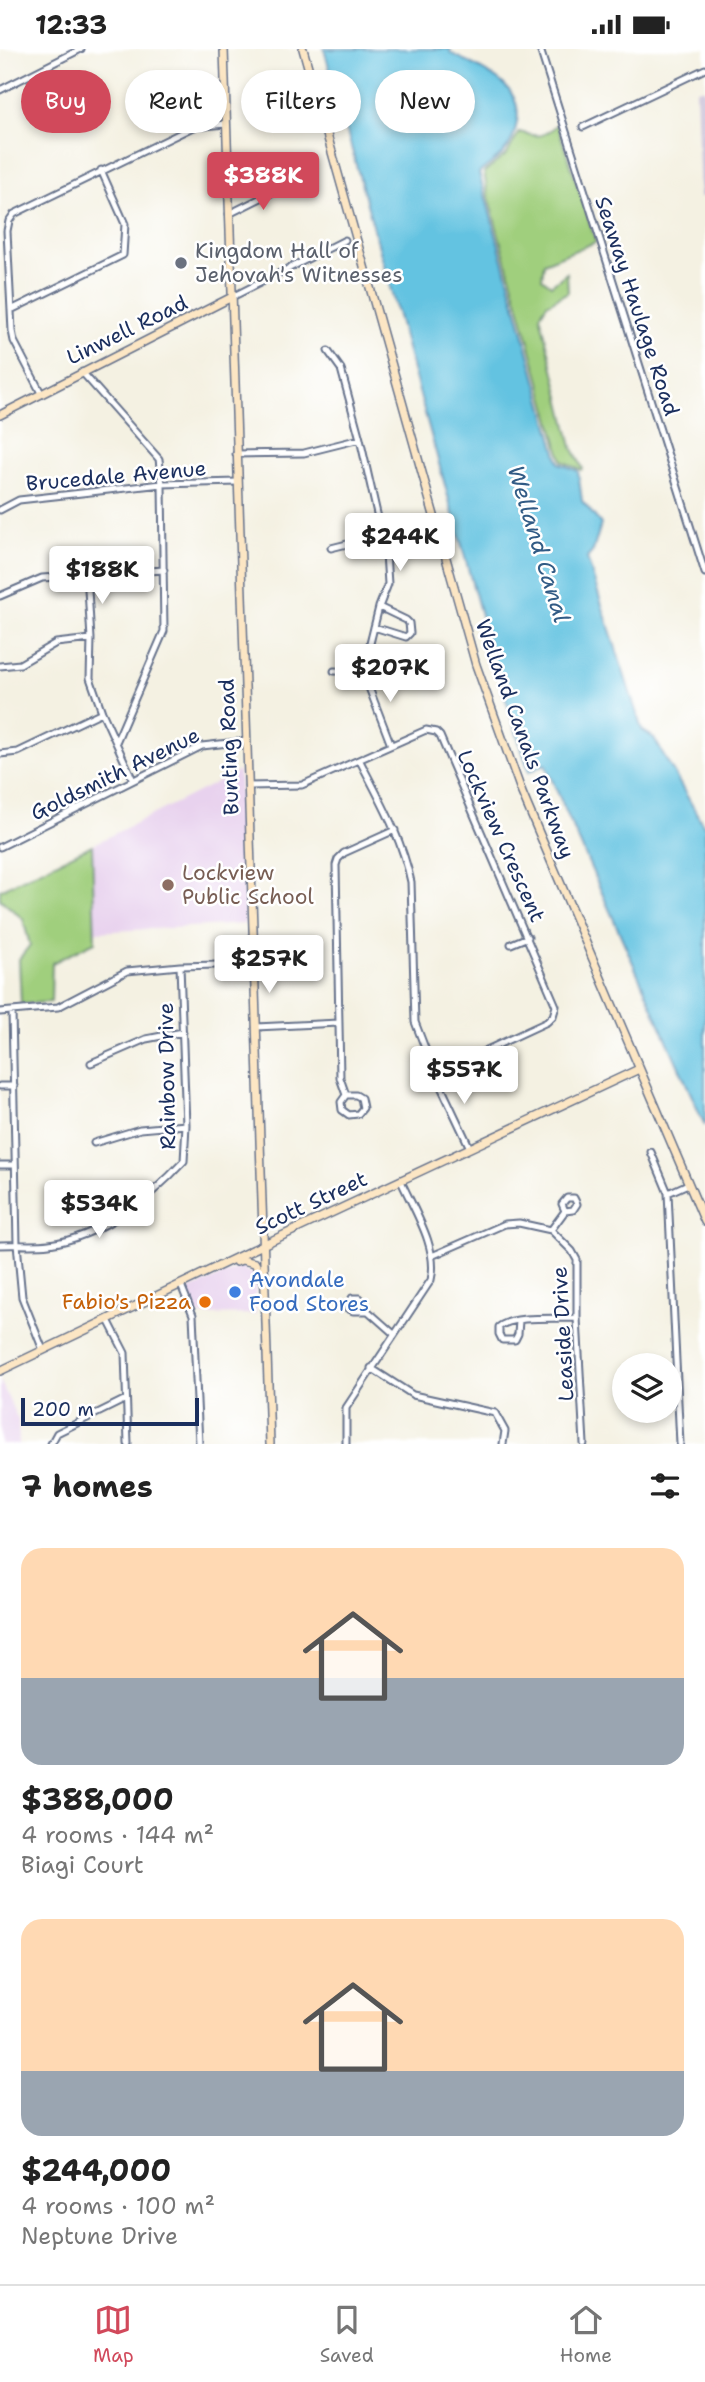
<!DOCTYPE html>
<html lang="en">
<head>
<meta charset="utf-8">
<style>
	body { margin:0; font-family:"Shantell Sans",sans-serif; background:#f6f6f6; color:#222; height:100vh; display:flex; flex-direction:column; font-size:26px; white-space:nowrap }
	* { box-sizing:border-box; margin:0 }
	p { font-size:23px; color:#767676 }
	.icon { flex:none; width:38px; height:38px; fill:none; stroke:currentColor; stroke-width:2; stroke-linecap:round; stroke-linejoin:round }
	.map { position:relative; height:1395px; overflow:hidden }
	.drawer { display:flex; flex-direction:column; background:#fff; flex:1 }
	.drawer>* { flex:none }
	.banner { position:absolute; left:21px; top:21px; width:663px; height:63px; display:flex; gap:14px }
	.buttons { position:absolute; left:612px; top:1304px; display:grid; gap:14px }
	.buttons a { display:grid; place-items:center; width:70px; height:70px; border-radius:50%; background:#fff; box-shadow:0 4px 10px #0003; font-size:35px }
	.scale { position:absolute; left:21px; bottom:18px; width:178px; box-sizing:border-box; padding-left:7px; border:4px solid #1b2f5e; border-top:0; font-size:19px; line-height:24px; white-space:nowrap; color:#1b2f5e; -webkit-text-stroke:5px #fff; paint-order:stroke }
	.price { position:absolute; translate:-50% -60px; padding:0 16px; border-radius:7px; background:#fff; color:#222; font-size:23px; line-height:46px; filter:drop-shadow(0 2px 4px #0008) }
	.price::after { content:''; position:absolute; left:50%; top:42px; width:21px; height:16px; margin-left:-10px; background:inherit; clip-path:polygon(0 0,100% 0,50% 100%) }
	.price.selected { background:#d1495b; color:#fff }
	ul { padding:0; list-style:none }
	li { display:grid; align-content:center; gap:14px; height:371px; padding:0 21px }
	li span { display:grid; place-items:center; height:217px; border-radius:21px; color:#555 }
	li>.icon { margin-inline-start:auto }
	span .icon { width:126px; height:126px; fill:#fffc; stroke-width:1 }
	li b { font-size:30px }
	h2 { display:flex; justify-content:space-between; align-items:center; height:84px; padding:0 21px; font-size:30px }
	.tag { padding:0 24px; border-radius:32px; background:#fff; box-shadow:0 4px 10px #0003; font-size:24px; line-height:63px }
	.tag.selected { background:#d1495b; color:#fff }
	.status { display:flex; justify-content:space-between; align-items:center; height:49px; padding:0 35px; background:#fff; direction:ltr }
	.status svg { height:19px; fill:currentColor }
	.dock { display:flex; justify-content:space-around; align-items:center; height:98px; border-top:2px solid #e0e0e0; background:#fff; font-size:19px; color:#767676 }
	.dock a { display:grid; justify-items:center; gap:4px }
	.dock .selected { color:#d1495b }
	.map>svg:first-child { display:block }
	.built { fill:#e8d2ee }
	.industrial { fill:#c9bfd7 }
	.green { fill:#a0cf7d; stroke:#5e7f6e; stroke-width:2 }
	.water { fill:#63c3e1; stroke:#3f79a0; stroke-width:2 }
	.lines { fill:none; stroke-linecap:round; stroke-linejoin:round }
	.street-casing { stroke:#67738c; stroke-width:9 }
	.secondary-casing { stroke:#67738c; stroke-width:10 }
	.street { stroke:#fff; stroke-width:5 }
	.secondary { stroke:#fce6c4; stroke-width:7 }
	.worship-dot { fill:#6b7280; stroke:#fff; stroke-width:2.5 }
	.education-dot { fill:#8d6e63; stroke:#fff; stroke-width:2.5 }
	.shop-dot { fill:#3f7fe0; stroke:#fff; stroke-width:2.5 }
	.food-dot { fill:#e8710a; stroke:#fff; stroke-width:2.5 }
	.labels { text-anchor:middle; stroke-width:5; stroke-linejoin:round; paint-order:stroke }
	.worship-label { font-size:21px; fill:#5b616d; stroke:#fff; text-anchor:start }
	.street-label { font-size:21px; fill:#1b2f5e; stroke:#fff }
	.education-label { font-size:21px; fill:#785e54; stroke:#fff; text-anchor:start }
	.shop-label { font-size:21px; fill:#366cbe; stroke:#fff; text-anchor:start }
	.food-label { font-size:21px; fill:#c56008; stroke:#fff; text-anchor:end }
	.water-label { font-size:23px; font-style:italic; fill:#315b85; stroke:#fff }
</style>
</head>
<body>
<div class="status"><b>12:33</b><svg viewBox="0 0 49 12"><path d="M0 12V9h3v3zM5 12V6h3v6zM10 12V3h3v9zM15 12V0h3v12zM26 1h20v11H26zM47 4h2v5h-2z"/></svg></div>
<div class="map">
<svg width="705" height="1395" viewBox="0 0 705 1395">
	<rect width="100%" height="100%" fill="#fff"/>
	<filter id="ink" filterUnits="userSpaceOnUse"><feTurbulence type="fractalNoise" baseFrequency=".0143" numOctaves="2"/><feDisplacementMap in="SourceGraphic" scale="14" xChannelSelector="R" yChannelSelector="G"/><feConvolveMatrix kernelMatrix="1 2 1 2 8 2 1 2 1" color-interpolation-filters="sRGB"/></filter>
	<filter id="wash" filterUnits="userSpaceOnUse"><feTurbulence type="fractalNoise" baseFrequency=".00686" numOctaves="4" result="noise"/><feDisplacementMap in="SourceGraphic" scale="28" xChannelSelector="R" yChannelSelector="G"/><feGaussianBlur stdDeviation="1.57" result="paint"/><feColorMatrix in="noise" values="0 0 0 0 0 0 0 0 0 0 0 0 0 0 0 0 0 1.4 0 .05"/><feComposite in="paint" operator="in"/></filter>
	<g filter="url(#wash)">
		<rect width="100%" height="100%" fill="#f4f1e2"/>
		<path class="built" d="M239,722L245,875L95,883L92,796Z
			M244,1217L247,1223L255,1224L256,1265L197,1266L186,1242Z
			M0,1331L18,1371L19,1395H0Z"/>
		<path class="industrial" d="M696,40H705V148H700Z"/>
		<path class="green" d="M557,75L596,193L544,214L542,229L551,236L567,224L568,243L547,255L540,266L572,398L583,420L581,421L562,412L488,147L484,123L507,105L519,83C537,88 543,90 557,75Z
			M92,796L95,893L52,914L51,953L21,955L19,910L30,896L23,870L0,850V841Z"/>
		<path class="water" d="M324,0H450L451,4C479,20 524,34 517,73C515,85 512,94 504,103C497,111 486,117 479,124L559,414L578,422L582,452L601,475L593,502L587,509L642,681L654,689L705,779V1077L545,715L529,723L494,613Z"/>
	</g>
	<g filter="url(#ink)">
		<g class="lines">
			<defs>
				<path id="street" d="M540,0L705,524
					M0,41L81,0
					M583,78L705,20
					M229,165L279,140L293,142
					M232,248L345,191
					M11,261L123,206L125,175L101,121
					M328,302L341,320L360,390L386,504L388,535L379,558L363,623L391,696
					M82,323L159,410L162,435L164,582L117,691
					M41,344L14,292L12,282L7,182L9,172L14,165L193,78L226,75
					M236,405L304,404L360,390
					M0,461L19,451L162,435L238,433
					M331,499L383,486
					M87,524L91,590L90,629L102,663L133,731
					M0,547L42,529L164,521
					M374,578L406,588L410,584L409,574L406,571L379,558
					M0,617L20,615L56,594L91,590
					M334,622L363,623
					M0,705L18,703L102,663
					M360,712C380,751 402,789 411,833L415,973L435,1025L470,1099
					M248,737L302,736L426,681L436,683L440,687L556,957L553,967L547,973L435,1025
					M0,798L202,697L246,692
					M511,895L528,888
					M0,963L58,958L127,922L180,917L254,915
					M12,963L17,1195L22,1248L43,1301
					M256,978L339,974
					M91,1014L146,990L183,983
					M0,1037H14
					M346,1046H356L361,1049L363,1059L358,1065L349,1066L342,1061L341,1053L346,1046L340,1029L336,816L338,810L344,804L395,781
					M94,1094L140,1080L186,1076
					M651,1103L668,1144L680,1395
					M0,1116H15
					M668,1144L688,1135
					M551,1181L565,1162L562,1155L567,1149H574L577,1155L573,1161L565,1162
					M0,1196C16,1195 33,1197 49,1195C101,1188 150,1149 184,1112L186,1076L180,917
					M434,1206L505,1175L519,1174L551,1181L572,1202L577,1211V1269L584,1395
					M181,1236L193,1266L199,1395
					M368,1262H353L347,1259L352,1249H360L368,1262L394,1285
					M108,1271L125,1304L128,1395
					M519,1272L518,1285L515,1291H502L499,1285V1278C513,1266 557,1270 577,1269
					M371,1319L413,1346L495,1364L505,1382L503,1395
					M51,1395L57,1384L126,1350
					M346,1395V1359L431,1231C439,1200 414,1161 401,1132"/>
				<path id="secondary" d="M224,0L270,1395
					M303,0L476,616L522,744L705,1173
					M0,366L232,248
					M236,1213L242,1211L255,1214L262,1229
					M0,1322L271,1192L639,1020"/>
			</defs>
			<use href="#street" class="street-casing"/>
			<use href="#secondary" class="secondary-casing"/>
			<use href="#street" class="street"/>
			<use href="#secondary" class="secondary"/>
		</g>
	</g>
	<circle class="worship-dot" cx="181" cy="214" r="7"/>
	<circle class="education-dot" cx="168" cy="836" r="7"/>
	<circle class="shop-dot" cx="235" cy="1243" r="7"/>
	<circle class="food-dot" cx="205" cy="1253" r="7"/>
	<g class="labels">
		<g class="worship-label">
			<text x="195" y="209">Kingdom Hall of<tspan x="195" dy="24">Jehovah's Witnesses</tspan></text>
		</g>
		<g class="street-label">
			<text transform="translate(637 257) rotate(72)" y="7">Seaway Haulage Road</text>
			<text transform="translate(127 281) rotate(-26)" y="7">Linwell Road</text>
			<text transform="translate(116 427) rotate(-5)" y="7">Brucedale Avenue</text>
			<text transform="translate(525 690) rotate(70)" y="7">Welland Canals Parkway</text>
			<text transform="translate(229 698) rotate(-92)" y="7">Bunting Road</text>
			<text transform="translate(115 725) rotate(-26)" y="7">Goldsmith Avenue</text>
			<text transform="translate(501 787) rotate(66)" y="7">Lockview Crescent</text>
			<text transform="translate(167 1027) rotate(-91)" y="7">Rainbow Drive</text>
			<text transform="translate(311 1154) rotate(-25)" y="7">Scott Street</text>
			<text transform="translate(563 1285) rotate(-93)" y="7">Leaside Drive</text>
		</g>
		<g class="education-label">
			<text x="182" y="831">Lockview<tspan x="182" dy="24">Public School</tspan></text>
		</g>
		<g class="shop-label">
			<text x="249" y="1238">Avondale<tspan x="249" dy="24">Food Stores</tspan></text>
		</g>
		<g class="food-label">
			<text x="191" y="1260">Fabio's Pizza</text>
		</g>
		<g class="water-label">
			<text transform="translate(539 495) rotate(73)" y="8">Welland Canal</text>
		</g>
	</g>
</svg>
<div class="buttons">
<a><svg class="icon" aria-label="layers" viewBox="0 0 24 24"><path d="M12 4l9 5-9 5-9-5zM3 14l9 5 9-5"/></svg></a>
</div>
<div class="scale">200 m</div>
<b class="price selected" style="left:263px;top:163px">$388K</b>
<b class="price" style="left:400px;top:524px">$244K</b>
<b class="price" style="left:102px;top:557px">$188K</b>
<b class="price" style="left:390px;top:655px">$207K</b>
<b class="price" style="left:269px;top:946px">$257K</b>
<b class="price" style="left:464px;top:1057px">$557K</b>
<b class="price" style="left:99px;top:1191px">$534K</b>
<div class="banner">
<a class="tag selected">Buy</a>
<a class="tag">Rent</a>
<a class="tag">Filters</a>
<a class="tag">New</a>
</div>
</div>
<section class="drawer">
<h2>7 homes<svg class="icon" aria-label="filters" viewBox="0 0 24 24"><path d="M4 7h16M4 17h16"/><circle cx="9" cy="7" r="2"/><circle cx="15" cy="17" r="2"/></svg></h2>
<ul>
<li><span style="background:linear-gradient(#ffd9b3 60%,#9aa5b1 0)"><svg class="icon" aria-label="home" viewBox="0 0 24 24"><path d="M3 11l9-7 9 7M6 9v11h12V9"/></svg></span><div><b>$388,000</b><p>4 rooms · 144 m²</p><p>Biagi Court</p></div></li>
<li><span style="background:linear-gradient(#ffd9b3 70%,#9aa5b1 0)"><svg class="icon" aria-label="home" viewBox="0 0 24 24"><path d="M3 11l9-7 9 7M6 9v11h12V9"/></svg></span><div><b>$244,000</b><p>4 rooms · 100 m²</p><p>Neptune Drive</p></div></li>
</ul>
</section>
<nav class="dock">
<a class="selected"><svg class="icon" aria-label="map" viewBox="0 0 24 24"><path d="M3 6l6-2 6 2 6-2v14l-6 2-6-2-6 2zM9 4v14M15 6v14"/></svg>Map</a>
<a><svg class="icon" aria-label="saved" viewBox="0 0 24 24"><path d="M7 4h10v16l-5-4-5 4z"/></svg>Saved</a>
<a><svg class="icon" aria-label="home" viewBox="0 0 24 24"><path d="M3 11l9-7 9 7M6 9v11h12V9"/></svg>Home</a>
</nav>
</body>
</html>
